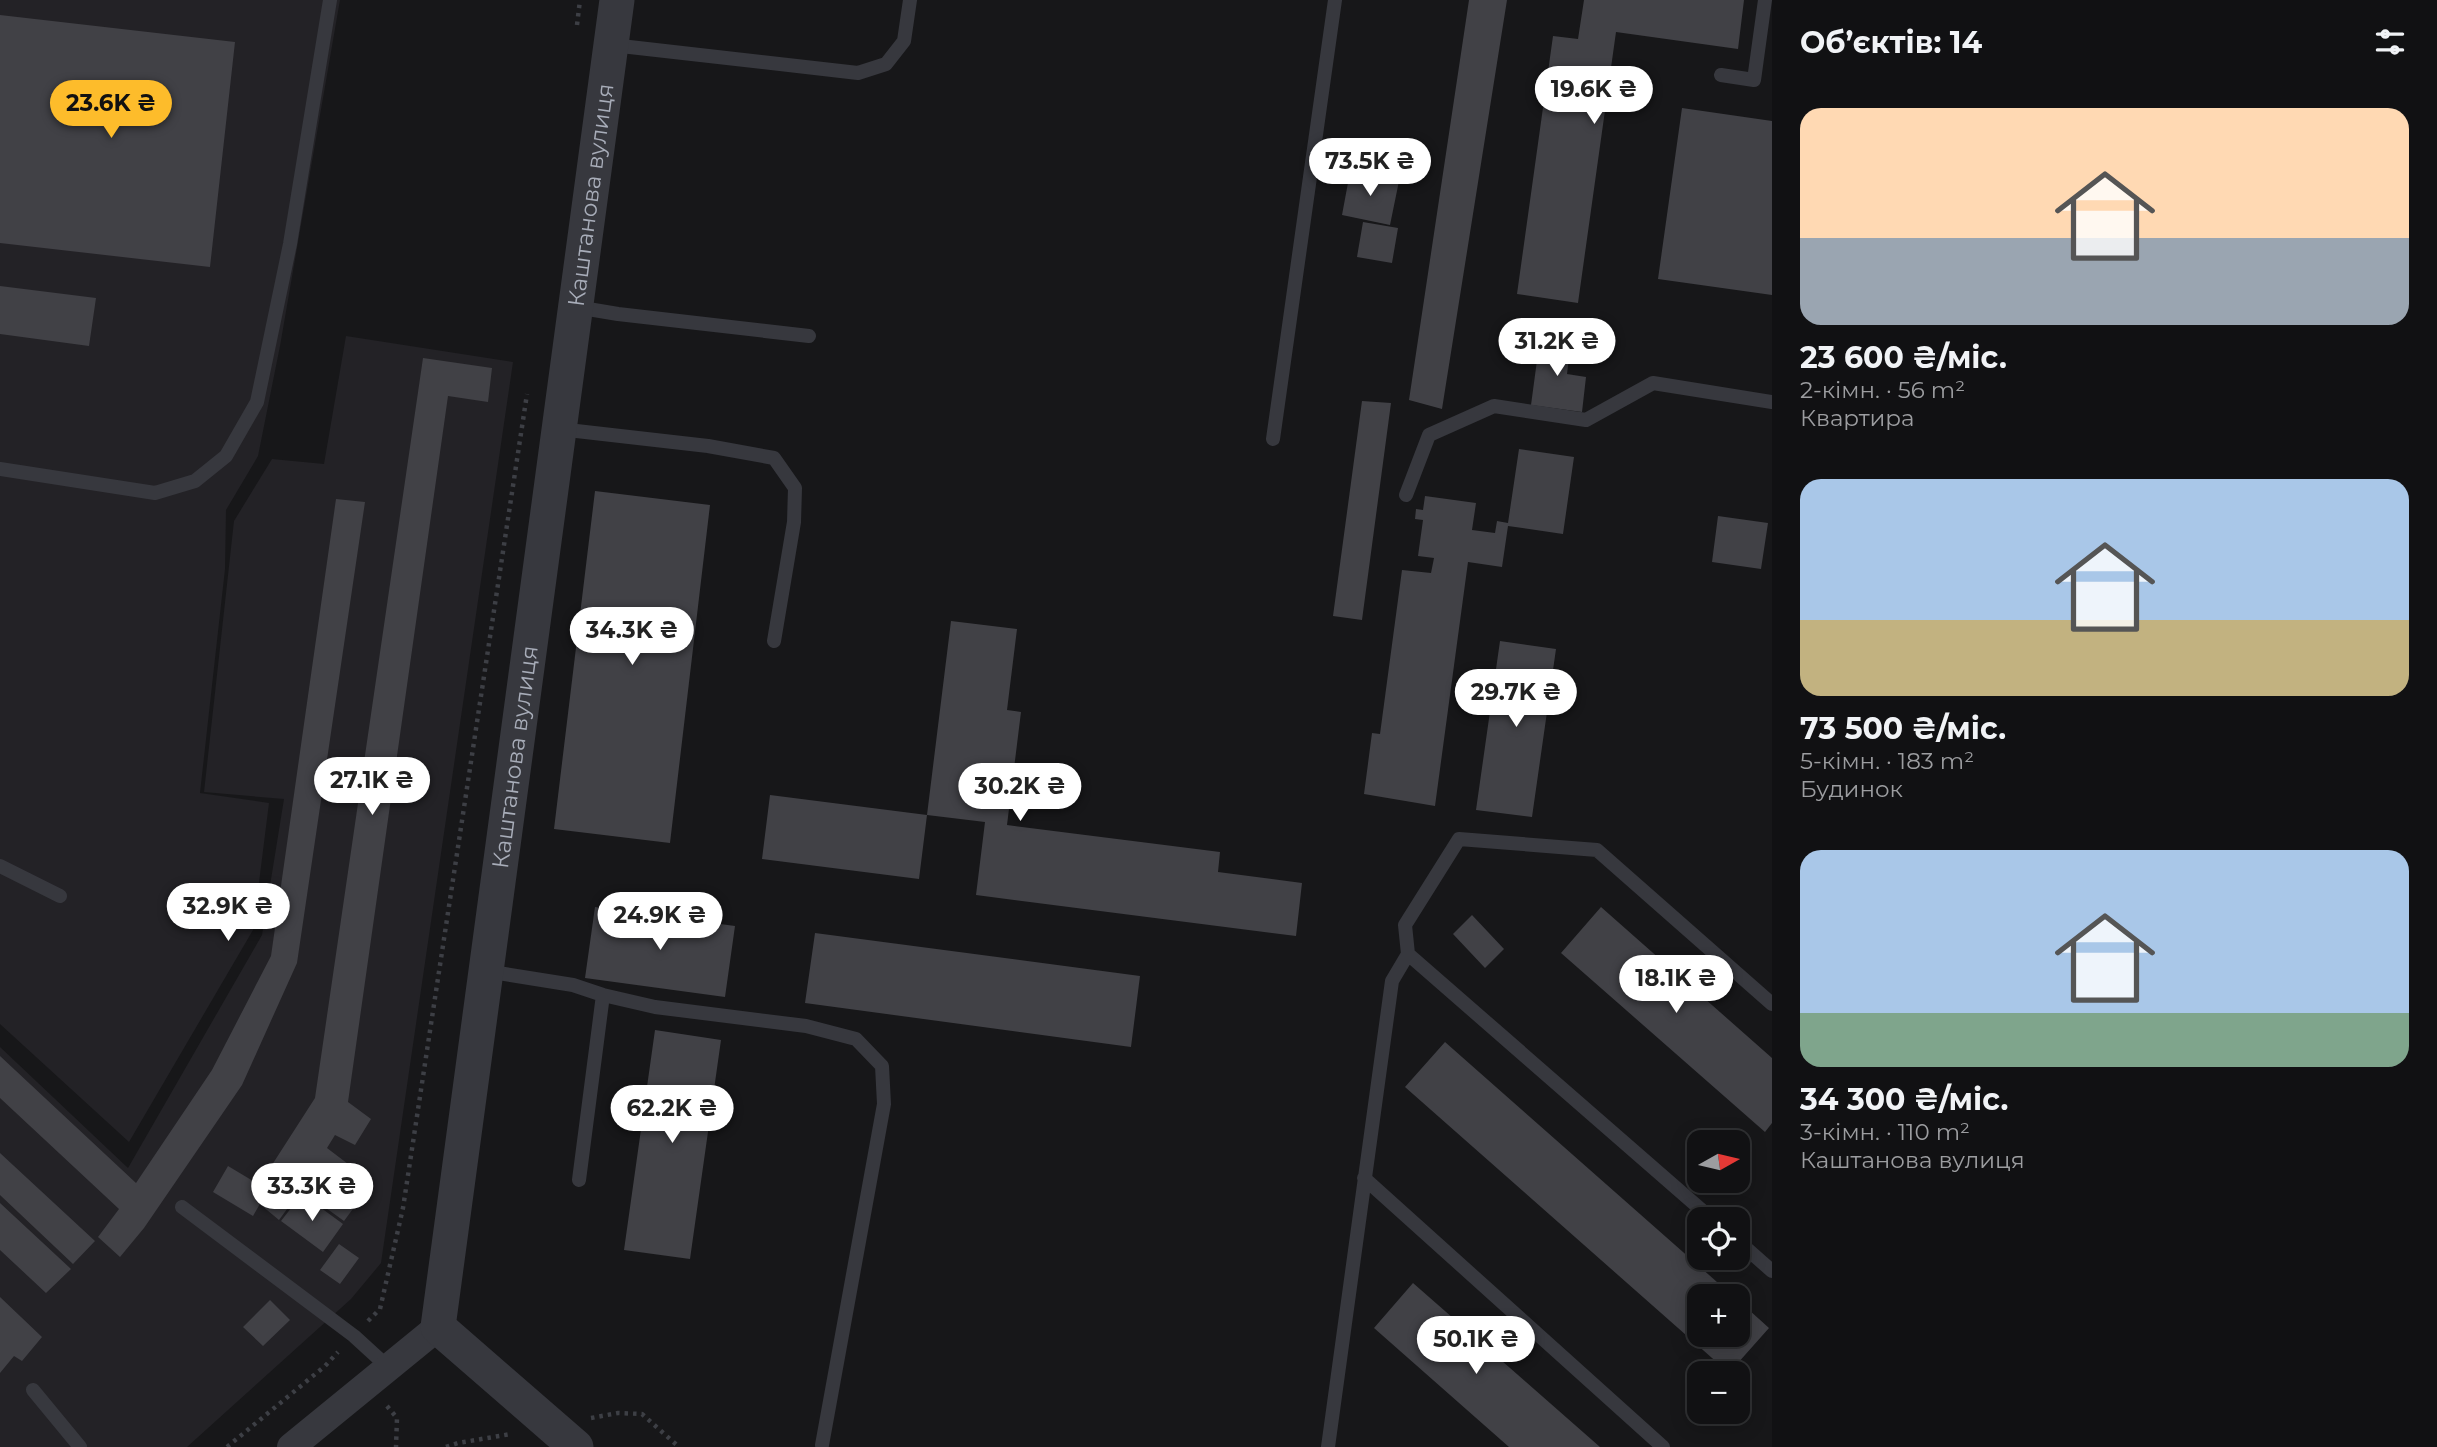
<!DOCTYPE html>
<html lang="uk">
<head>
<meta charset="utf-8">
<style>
	body { margin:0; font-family:Montserrat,sans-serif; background:#1e1f21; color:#f1f3f6; height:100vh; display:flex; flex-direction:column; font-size:26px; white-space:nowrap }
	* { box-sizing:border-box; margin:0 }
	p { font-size:23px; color:#9c9da0 }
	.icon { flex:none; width:38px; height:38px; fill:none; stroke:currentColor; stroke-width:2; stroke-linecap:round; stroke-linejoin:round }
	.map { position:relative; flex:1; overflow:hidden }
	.sheet { display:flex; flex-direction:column; background:#111113; width:665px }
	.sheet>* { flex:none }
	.needle { width:46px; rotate:82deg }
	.tools { position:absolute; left:1687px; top:1130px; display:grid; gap:14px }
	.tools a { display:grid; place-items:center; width:63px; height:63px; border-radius:14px; background:#111113; box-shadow:0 4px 18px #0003,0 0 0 2px #303133; font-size:35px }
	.price { position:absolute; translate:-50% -60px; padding:0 16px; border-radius:24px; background:#fff; color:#222; font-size:23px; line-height:46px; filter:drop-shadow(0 2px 4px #0008) }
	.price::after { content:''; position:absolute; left:50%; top:42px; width:21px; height:16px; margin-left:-10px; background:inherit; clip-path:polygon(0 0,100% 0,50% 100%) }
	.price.active { background:#fdbc2b; color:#111 }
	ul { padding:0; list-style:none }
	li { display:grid; align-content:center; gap:14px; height:371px; padding:0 28px }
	li span { display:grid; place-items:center; height:217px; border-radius:21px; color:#555 }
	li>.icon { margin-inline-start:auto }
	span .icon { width:126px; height:126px; fill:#fffc; stroke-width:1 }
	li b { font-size:30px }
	h2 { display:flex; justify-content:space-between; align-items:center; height:84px; padding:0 28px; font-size:30px }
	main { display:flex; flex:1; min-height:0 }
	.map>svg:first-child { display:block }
	.built { fill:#232226 }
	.building { fill:#414146 }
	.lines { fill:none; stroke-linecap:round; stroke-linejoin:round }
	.path { stroke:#3d3f45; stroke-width:4.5; stroke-dasharray:3.5 5; stroke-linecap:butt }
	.service { stroke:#37383e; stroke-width:14 }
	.minor { stroke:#37383e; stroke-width:28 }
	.tertiary { stroke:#37383e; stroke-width:35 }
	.labels { text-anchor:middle; stroke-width:7; stroke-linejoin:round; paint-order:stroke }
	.street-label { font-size:23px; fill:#a8adb9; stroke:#121214 }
</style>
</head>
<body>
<main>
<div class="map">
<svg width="1772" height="1447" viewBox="0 0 1772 1447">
	<rect width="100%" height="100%" fill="#171719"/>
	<path class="built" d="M0,0H340L280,346L258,456L226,510L225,569L200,793L269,803L253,930L129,1142L0,1024Z
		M346,336L513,362L381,1263L351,1299L187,1447H0V1047L128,1168L262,935L284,799L204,792L234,521L272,459L324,464Z"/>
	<path class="building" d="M1469,0H1507L1442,409L1409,400Z
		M1584,0H1744L1738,49L1616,32L1578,303L1517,294L1553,36L1578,39Z
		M0,15L235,42L210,267L0,243Z
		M1682,108L1772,121V295L1658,279Z
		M1350,172L1399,181L1390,225L1342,215Z
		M1363,222L1398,228L1392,263L1357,257Z
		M0,286L96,298L89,346L0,334Z
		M1540,338L1571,342L1567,374L1586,377L1582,412L1531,405Z
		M423,358L492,368L488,402L448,396L348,1102L371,1119L355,1145L335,1135L327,1148L352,1167L339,1187L358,1202L344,1221L301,1190L279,1220L261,1205L271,1188L261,1182L315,1098Z
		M1362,401L1391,403L1362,620L1333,616Z
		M1519,449L1574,457L1563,534L1508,526L1502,567L1468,562L1435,806L1364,794L1372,733L1380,734L1402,570L1431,573L1434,558L1418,556L1423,520L1415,519L1416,509L1423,510L1425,496L1476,503L1472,530L1495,533L1497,521L1508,523Z
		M595,491L710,505L670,843L554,829Z
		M336,499L365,502L297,963L242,1085L144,1228L120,1257L98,1237L119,1209L0,1098V1056L136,1183L212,1070L271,956Z
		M1718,516L1768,523L1761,569L1712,562Z
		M951,621L1017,629L1007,710L1021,712L1007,825L1220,852L1218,872L1302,883L1296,936L976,895L985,822L927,815L919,879L762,859L770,795L927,815Z
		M1500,641L1556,649L1532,817L1476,810Z
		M595,907L735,926L725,997L585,978Z
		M1601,907L1772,1058V1123L1765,1132L1561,953Z
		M1472,915L1504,949L1485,968L1453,934Z
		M815,933L1140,976L1131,1047L805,1003Z
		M655,1030L721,1040L690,1259L624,1250Z
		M1445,1042L1734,1297H1699V1335H1738V1300L1769,1328L1729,1373L1405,1087Z
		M0,1153L95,1241L73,1264L0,1195Z
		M228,1166L268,1190L253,1216L213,1192Z
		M302,1194L343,1224L323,1252L281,1221Z
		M0,1203L71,1269L46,1293L0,1250Z
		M339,1244L359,1258L340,1284L320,1270Z
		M1413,1283L1600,1447H1509L1374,1328Z
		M0,1297L42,1337L22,1361L14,1356L0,1373Z
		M270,1300L290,1320L263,1346L243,1327Z"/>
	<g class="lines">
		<path class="path" d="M577,25L580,0
			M368,1321L380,1309L403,1208L527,394
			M387,1406L397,1418L396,1447
			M591,1418L618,1413L642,1414L679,1447
			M227,1447L325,1366L338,1352
			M446,1447L458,1443L511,1434"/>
		<path class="service" d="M612,45L858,73L886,64L904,41L910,0
			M1721,75L1754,80L1765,0
			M576,307L618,314L809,336
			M559,429L708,446L774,458L795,488L794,522L774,641
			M1273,439L1335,0
			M0,469L155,493L195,481L226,456L257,402L290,244L330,0
			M1406,495L1429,435L1494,406L1586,420L1653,383L1772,402
			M0,866L60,896
			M1408,954L1713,1220
			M486,971L573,985L603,995L655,1007L806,1026L856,1039L882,1066L884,1104L822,1445
			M1364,1178L1663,1447
			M579,1180L603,995
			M182,1207L354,1336L389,1368
			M1738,1241L1772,1271
			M33,1390L80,1447
			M1328,1447L1392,981L1408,954L1405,925L1459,839L1597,850L1772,1004"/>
		<path class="minor" d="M291,1447L438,1327"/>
		<path class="tertiary" id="s1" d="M576,1447L438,1327L617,0"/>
	</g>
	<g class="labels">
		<g class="street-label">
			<text dy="8" stroke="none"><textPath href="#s1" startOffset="1325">Каштанова вулиця</textPath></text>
			<text dy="8" stroke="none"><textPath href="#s1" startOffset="758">Каштанова вулиця</textPath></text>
		</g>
	</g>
</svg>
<div class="tools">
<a><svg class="needle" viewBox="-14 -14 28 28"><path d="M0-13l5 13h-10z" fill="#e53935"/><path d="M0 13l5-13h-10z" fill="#9c9da0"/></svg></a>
<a><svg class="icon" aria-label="locate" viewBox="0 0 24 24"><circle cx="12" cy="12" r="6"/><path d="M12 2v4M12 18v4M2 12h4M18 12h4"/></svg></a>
<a>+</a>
<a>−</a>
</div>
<b class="price" style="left:1594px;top:126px">19.6K ₴</b>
<b class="price active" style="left:111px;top:140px">23.6K ₴</b>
<b class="price" style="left:1370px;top:198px">73.5K ₴</b>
<b class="price" style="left:1557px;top:378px">31.2K ₴</b>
<b class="price" style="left:632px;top:667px">34.3K ₴</b>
<b class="price" style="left:1516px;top:729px">29.7K ₴</b>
<b class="price" style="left:372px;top:817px">27.1K ₴</b>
<b class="price" style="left:1020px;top:823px">30.2K ₴</b>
<b class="price" style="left:228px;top:943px">32.9K ₴</b>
<b class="price" style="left:660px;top:952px">24.9K ₴</b>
<b class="price" style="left:1676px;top:1015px">18.1K ₴</b>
<b class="price" style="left:672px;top:1145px">62.2K ₴</b>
<b class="price" style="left:312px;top:1223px">33.3K ₴</b>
<b class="price" style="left:1476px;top:1376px">50.1K ₴</b>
</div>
<section class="sheet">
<h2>Об’єктів: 14<svg class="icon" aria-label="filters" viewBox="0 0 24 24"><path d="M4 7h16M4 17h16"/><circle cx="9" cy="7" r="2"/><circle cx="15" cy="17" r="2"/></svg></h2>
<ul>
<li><span style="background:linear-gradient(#ffd9b3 60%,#9aa5b1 0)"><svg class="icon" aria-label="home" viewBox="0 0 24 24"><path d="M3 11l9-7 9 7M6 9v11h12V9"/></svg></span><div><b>23 600 ₴/міс.</b><p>2-кімн. · 56 m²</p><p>Квартира</p></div></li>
<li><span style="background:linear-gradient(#a9c7e8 65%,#c2b280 0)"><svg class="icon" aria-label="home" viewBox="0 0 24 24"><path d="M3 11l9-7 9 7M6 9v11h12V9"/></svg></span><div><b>73 500 ₴/міс.</b><p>5-кімн. · 183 m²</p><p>Будинок</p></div></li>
<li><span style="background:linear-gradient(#a9c7e8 75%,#7fa58c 0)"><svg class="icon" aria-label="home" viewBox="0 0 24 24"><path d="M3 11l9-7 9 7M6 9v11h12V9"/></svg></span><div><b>34 300 ₴/міс.</b><p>3-кімн. · 110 m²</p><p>Каштанова вулиця</p></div></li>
</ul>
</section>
</main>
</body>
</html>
